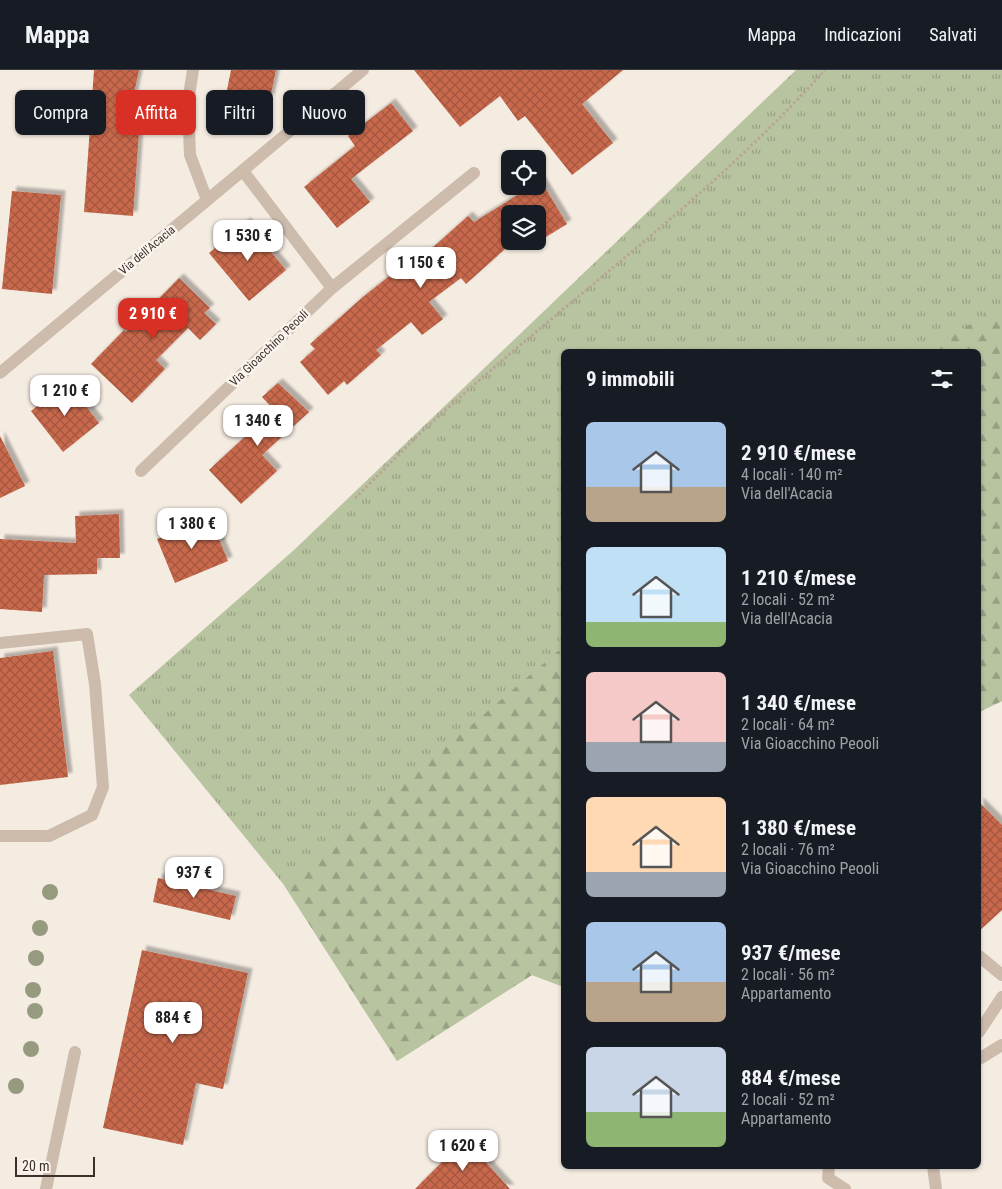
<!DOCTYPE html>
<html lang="it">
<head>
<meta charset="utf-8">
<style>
	body { margin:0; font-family:"Roboto Condensed",sans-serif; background:#242831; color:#f1f3f6; height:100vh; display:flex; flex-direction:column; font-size:19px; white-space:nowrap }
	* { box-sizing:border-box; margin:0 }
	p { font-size:16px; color:#9ea1a6 }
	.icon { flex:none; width:28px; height:28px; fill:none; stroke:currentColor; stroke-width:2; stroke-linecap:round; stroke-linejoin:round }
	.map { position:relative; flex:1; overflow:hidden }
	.drawer { position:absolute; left:561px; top:279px; width:420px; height:820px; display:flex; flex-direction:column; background:#171b24; border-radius:8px; box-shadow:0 1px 4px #0004 }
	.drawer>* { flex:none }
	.top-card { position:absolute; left:15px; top:20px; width:471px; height:45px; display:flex; gap:10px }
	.controls { position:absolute; left:501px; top:80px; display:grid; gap:10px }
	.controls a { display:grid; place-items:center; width:45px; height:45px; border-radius:8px; background:#171b24; box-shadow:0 1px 4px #0004; font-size:25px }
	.scale { position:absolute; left:15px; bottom:12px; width:80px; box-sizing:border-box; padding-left:5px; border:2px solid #3b302b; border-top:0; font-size:14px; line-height:18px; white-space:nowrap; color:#3b302b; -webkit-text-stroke:4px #fbf5ee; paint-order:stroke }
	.price { position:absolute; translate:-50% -42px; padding:0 11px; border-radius:10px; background:#fff; color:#222; font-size:16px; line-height:32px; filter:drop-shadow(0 1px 2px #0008) }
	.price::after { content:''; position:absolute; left:50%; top:30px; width:15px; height:11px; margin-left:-8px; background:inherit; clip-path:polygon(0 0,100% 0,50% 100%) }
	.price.on { background:#d93025; color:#fff }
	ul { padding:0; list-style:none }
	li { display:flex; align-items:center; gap:15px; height:125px; padding:0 25px }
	li span { display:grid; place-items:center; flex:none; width:140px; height:100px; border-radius:8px; color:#555 }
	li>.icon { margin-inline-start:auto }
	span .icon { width:60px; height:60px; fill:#fffc; stroke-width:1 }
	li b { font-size:21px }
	h2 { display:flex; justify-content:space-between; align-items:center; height:60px; padding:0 25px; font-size:21px }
	.pill { padding:0 18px; border-radius:8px; background:#171b24; box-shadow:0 1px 4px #0004; font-size:18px; line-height:45px }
	.pill.on { background:#d93025; color:#fff }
	header { display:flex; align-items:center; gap:30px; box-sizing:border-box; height:70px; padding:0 25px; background:#171b24; border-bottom:1px solid #363941 }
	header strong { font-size:24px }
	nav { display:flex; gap:28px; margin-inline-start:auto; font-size:18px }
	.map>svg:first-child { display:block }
	.grass { fill:url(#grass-tufts) }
	.forest { fill:url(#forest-firs) }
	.building { fill:url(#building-cross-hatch); filter:url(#shadow) }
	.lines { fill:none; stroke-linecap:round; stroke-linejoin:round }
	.path { stroke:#b9a596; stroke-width:3; stroke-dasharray:2.5 2.5; stroke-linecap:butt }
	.minor { stroke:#cdbbac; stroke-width:12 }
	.tree { fill:#969b7f }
	.labels { text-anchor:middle; stroke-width:5; stroke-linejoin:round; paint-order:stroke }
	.street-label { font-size:12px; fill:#3b302b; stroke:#fbf5ee }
</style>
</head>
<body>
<header>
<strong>Mappa</strong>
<nav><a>Mappa</a><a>Indicazioni</a><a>Salvati</a></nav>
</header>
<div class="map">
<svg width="1002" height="1119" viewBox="0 0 1002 1119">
	<defs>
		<pattern id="grass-tufts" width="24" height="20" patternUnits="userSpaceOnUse" patternTransform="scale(1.25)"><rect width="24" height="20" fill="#b8c4a0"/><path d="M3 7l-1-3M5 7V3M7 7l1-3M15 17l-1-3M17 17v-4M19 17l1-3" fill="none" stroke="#97a083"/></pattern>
		<pattern id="forest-firs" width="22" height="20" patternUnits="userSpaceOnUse" patternTransform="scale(1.25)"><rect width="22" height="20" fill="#b8c4a0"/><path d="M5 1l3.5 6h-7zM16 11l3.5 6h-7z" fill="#97a083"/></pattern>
		<pattern id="building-cross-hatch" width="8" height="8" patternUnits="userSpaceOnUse" patternTransform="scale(1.25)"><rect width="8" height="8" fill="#c8694b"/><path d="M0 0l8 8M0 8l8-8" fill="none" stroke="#a4573f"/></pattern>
		<filter id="shadow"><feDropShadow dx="4.5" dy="-4.5" stdDeviation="1" flood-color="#0004"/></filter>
	</defs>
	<rect width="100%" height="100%" fill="#f4ebe1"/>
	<path class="grass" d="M796,0H1002V631L979,642V281H564V917L532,905L397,991L284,815L129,625L294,480Z"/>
	<path class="forest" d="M1002,235V631L979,642V281H926Z
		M564,576V917L532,905L397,991L284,815Z"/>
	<path class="building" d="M94,0H139L129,47L140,48L133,146L84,142Z
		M231,0H276L270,29L227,20Z
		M414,0H623L582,34L613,73L572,105L525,46L518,51L500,26L460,57Z
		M391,33L413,61L351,109L370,132L337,158L304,117L355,76L348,66Z
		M541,111L567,154L528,178L524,171H538V144H510V171H514L466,214L461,208L429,232L443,249L422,265L411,252L376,280L381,285L347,315L344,311L328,325L300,292L315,279L310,274L363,227L407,192L411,197L468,146L474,152L532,116H538V113Z
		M12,121L61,125L52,224L2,219Z
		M246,152L286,200L249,231L209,183Z
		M179,208L210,238L204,243L216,254L200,270L188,258L156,290L165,299L132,333L91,294L124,260L126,262Z
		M67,312L99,353L63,382L31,341Z
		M278,313L309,342L262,385L277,401L241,434L209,400L274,340L262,327Z
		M0,366L25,416L0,428Z
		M119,444L120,488H97V504L44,505L42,542L0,539V469L76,473L75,446Z
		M210,447L228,491L175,513L157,469Z
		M53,581L68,707L0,715V588Z
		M979,732L1002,755V840L979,861Z
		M158,808L236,826L230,850L153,832Z
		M142,880L248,903L223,1019L196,1013L183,1075L103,1058Z
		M465,1069L510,1119H415Z"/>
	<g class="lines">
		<path class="path" d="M355,428C383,401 410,372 439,346C567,230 709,129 825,0"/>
		<path class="minor" d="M193,0L188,32L190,85L207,130
			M243,101L332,218
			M0,303L363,0
			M141,401L332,218L474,103
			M0,573L87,564L95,614L103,717L92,745L49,766H0
			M979,886L1002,905
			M979,962L1002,927
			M979,989L1002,975
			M829,1096L828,1108L845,1119
			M933,1096L936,1119
			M46,1119L75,982"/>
	</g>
	<g class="tree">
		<circle cx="50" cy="822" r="8"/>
		<circle cx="40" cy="858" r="8"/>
		<circle cx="36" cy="888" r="8"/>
		<circle cx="33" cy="920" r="8"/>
		<circle cx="35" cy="941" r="8"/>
		<circle cx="31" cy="979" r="8"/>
		<circle cx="16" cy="1016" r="8"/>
	</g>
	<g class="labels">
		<g class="street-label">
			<text transform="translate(147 180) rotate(-40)" y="4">Via dell'Acacia</text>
			<text transform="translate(269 278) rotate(-44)" y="4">Via Gioacchino Peooli</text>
		</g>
	</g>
</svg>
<div class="controls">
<a><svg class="icon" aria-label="locate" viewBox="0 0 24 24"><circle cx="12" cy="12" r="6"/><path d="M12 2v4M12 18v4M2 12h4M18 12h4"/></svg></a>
<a><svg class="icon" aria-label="layers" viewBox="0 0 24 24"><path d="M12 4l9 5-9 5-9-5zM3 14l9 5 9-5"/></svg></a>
</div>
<div class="scale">20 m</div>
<b class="price" style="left:248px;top:192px">1 530 €</b>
<b class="price" style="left:421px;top:219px">1 150 €</b>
<b class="price on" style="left:153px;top:270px">2 910 €</b>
<b class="price" style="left:65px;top:347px">1 210 €</b>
<b class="price" style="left:258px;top:377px">1 340 €</b>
<b class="price" style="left:192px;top:480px">1 380 €</b>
<b class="price" style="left:194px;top:829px">937 €</b>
<b class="price" style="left:173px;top:974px">884 €</b>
<b class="price" style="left:463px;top:1102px">1 620 €</b>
<div class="top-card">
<a class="pill">Compra</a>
<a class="pill on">Affitta</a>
<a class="pill">Filtri</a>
<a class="pill">Nuovo</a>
</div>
<section class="drawer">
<h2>9 immobili<svg class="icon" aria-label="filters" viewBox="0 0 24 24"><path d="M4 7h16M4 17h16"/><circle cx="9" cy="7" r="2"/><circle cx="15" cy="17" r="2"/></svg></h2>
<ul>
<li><span style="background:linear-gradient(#a9c7e8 65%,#b9a48a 0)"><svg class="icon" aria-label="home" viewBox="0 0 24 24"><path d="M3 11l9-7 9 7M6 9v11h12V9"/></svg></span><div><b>2 910 €/mese</b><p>4 locali · 140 m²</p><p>Via dell'Acacia</p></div></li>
<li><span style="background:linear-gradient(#bfe0f5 75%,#8fb573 0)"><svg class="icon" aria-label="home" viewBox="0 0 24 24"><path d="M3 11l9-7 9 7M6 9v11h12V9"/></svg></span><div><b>1 210 €/mese</b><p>2 locali · 52 m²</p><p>Via dell'Acacia</p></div></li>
<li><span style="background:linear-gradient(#f6c9c9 70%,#9aa5b1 0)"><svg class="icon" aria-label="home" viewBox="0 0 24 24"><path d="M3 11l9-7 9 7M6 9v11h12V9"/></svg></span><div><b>1 340 €/mese</b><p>2 locali · 64 m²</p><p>Via Gioacchino Peooli</p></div></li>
<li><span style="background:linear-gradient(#ffd9b3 75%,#9aa5b1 0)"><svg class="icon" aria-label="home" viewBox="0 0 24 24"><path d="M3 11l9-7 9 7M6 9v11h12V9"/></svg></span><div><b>1 380 €/mese</b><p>2 locali · 76 m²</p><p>Via Gioacchino Peooli</p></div></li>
<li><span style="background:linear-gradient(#a9c7e8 60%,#b9a48a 0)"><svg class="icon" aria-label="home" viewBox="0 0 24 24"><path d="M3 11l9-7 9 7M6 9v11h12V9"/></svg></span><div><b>937 €/mese</b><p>2 locali · 56 m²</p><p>Appartamento</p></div></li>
<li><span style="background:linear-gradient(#c9d6e8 65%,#8fb573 0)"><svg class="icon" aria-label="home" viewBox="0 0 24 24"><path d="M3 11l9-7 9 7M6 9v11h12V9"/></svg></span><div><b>884 €/mese</b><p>2 locali · 52 m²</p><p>Appartamento</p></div></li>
</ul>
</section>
</div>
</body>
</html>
